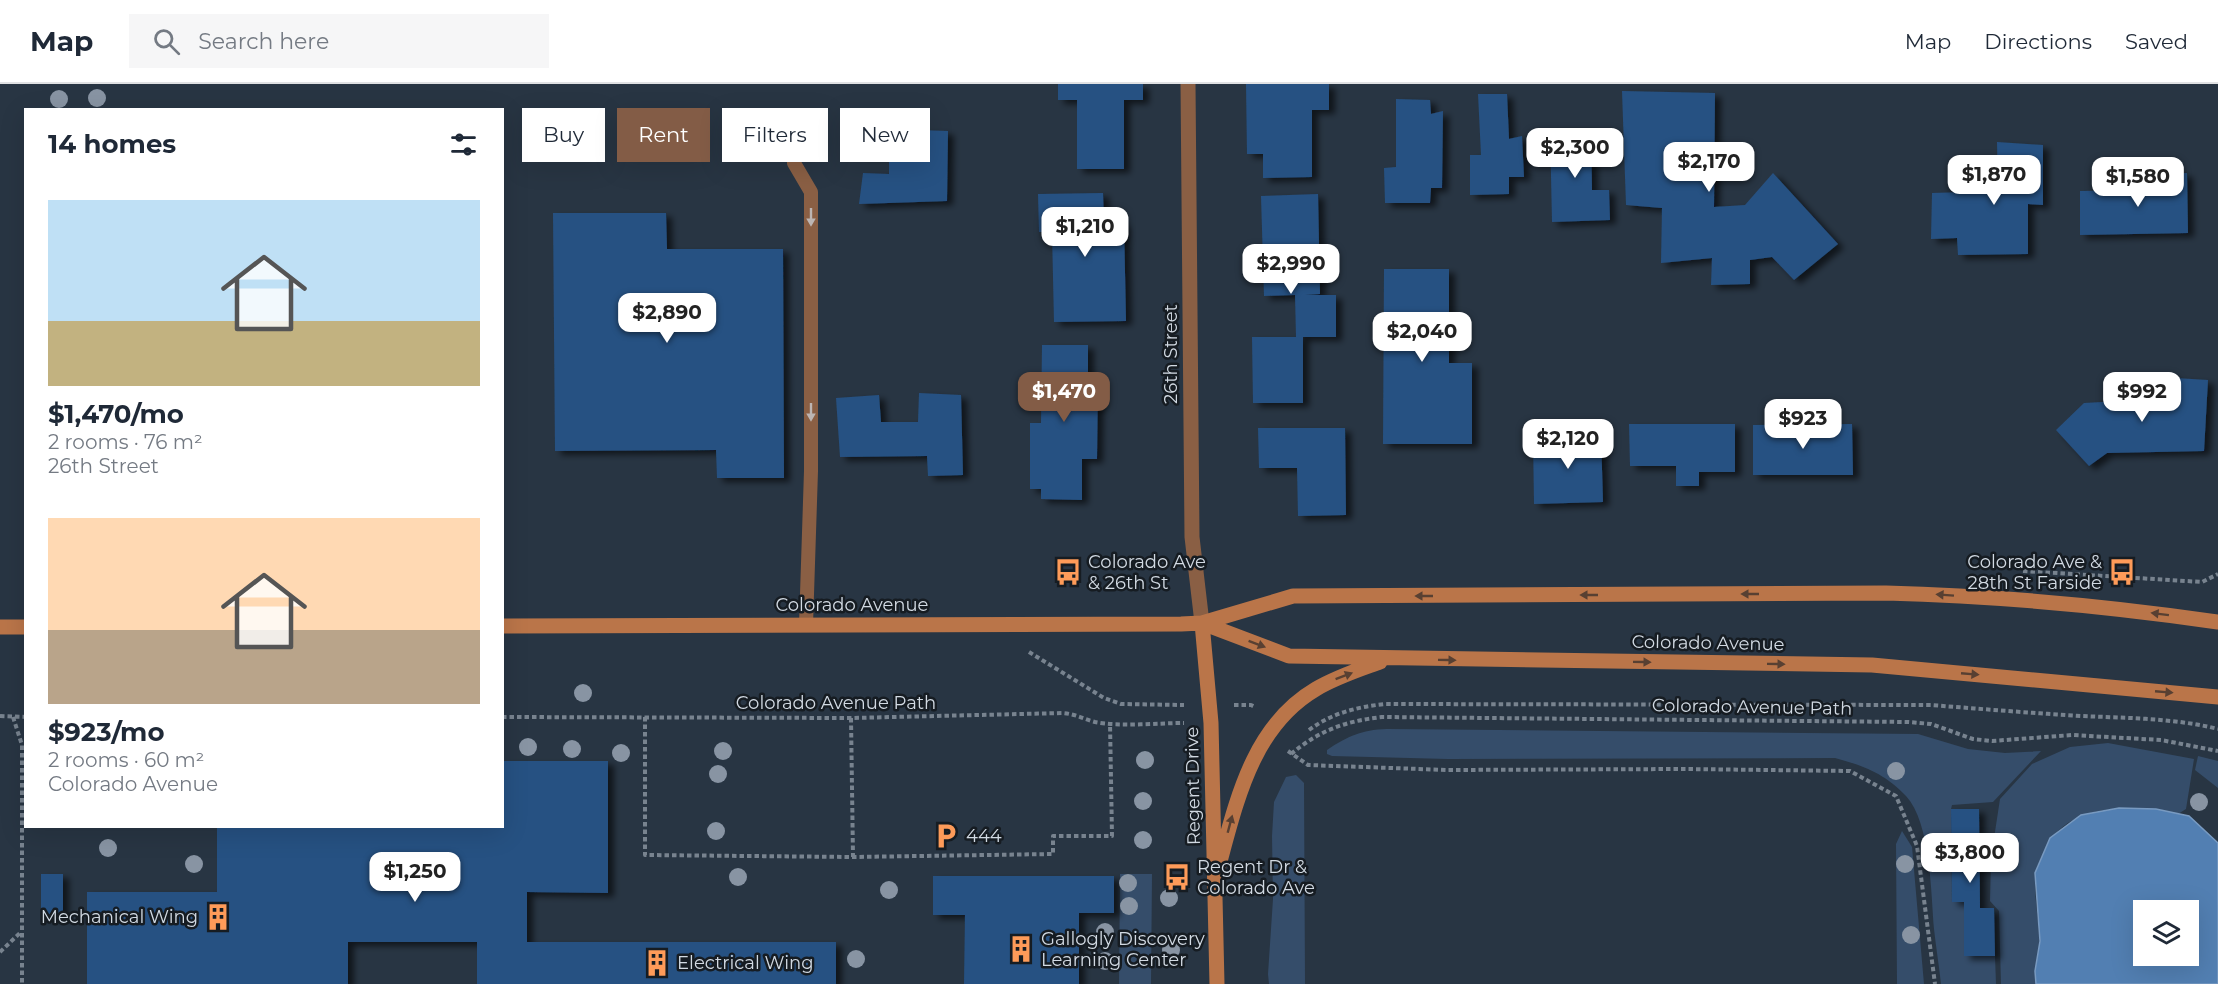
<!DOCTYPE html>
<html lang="en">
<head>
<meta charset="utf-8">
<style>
	body { margin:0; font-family:Montserrat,sans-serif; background:#f6f6f7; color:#1f2937; height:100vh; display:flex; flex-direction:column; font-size:22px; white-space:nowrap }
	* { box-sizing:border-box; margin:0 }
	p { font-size:20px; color:#747a83 }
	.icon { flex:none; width:33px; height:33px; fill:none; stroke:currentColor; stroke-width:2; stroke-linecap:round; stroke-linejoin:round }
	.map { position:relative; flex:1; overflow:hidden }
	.panel { position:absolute; left:24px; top:24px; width:480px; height:720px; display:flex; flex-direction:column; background:#fff; border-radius:0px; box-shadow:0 6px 24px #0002 }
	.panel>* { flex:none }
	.banner { position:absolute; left:522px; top:24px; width:570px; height:54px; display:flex; gap:12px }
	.fabs { position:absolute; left:2133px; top:816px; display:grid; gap:12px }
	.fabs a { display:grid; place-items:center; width:66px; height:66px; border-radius:0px; background:#fff; box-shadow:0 6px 24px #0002; font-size:30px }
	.price { position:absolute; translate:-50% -51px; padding:0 14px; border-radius:12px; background:#fff; color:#222; font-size:20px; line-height:39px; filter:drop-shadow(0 2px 3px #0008) }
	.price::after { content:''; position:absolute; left:50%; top:36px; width:18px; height:14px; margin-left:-9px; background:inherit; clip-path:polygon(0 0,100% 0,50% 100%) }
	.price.on { background:#835c46; color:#fff }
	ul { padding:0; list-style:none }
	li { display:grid; align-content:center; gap:12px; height:318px; padding:0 24px }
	li span { display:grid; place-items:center; height:186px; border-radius:0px; color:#555 }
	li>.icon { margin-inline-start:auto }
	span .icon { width:108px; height:108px; fill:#fffc; stroke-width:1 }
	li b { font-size:26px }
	h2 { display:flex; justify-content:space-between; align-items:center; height:72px; padding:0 24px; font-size:26px }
	.chip { padding:0 21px; border-radius:0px; background:#fff; box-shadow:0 6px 24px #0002; font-size:21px; line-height:54px }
	.chip.on { background:#835c46; color:#fff }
	header { display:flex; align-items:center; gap:36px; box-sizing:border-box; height:84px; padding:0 30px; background:#fff; border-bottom:2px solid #e0e1e3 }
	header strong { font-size:28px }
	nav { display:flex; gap:33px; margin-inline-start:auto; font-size:21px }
	.search { width:420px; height:54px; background:#f6f6f7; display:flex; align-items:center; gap:15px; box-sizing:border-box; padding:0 21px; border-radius:0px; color:#747a83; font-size:22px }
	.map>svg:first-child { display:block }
	.green { fill:#354d6a }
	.water { fill:#527fb2; stroke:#789ac1; stroke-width:1.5; fill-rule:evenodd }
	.building { fill:#265182; filter:url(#shadow) }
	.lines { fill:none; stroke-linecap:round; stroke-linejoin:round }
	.path { stroke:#78838f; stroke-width:4; stroke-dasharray:4.5 3; stroke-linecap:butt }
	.lane { stroke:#8a5f44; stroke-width:14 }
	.street { stroke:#8a5f44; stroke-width:15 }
	.secondary { stroke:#ba7549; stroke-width:15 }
	.tree { fill:#8894a3 }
	.oneway { fill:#bcb5b3 }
	.oneway2 { fill:#584032 }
	.labels { text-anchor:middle; stroke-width:5; stroke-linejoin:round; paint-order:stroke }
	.street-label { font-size:18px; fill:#d2dae3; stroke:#161c22 }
	.poi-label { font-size:18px; fill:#d2dae3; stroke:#161c22; text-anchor:start }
</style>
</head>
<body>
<header>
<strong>Map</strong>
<div class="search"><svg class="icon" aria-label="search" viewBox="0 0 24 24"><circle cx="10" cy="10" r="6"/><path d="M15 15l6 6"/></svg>Search here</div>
<nav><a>Map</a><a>Directions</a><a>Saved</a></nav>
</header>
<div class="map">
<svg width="2218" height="900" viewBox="0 0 2218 900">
	<defs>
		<filter id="shadow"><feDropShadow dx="6" dy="4" stdDeviation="3" flood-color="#0009"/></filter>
	</defs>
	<rect width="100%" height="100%" fill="#283543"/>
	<path class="green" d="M1387,645L1918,650L1968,665L2005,669L2041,667L1993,718L1952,721L1951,725L1952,818H1964V871L1995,872L1996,900H1941C1939,882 1936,863 1934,845C1931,810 1931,739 1906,712C1884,689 1864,682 1835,674L1448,675L1332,672L1327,670V666C1348,652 1361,646 1387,645Z
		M2108,659L2194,675L2186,725L2178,730C2132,720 2065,718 2044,768C2041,775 2036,783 2036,790C2033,810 2039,833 2039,854C2040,870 2035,884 2036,900H2001L1999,827L1990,817L1991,774L2000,715L2032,680L2070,663Z
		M2198,672L2218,677V704L2195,686Z
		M1296,691L1304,699L1305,900H1269L1268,890L1273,815L1272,752L1274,718L1286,693Z
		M1902,747L1912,763L1924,900H1897L1896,760Z
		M1120,790H1152L1151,900H1119Z"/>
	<path class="water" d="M2119,724L2156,725L2189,732L2218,759V900H2036L2035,887L2040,857L2035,789L2050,754L2081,731ZM2144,826H2188V872H2144Z"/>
	<path class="building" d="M1058,0H1143V16H1124V85H1077V16H1058Z
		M1246,0H1329V26H1312V93L1263,94V70H1247Z
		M1622,7L1715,9L1714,123L1745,121L1773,89L1838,160L1794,196L1772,173L1750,176V200L1711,201L1712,174L1661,179L1662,124L1626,121Z
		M1478,10H1507L1509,55L1522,52L1524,93H1509V110L1470,111V71H1481Z
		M1396,15L1430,16L1431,30L1443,27L1442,104H1431L1430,119H1385L1384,84L1396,83Z
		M861,44L948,47L947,117L859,120L863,89L889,90V70H862Z
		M1550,45H1591L1592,106H1609L1610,136L1552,138Z
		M1997,58L2043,61V121L2028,120V170L1958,171L1957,154L1931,155L1932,109L1998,107Z
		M2187,89L2188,149L2080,151V107L2137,106V90Z
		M1103,109L1104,139H1124L1126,237L1054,238L1052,148H1039L1038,110Z
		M1318,110L1320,210L1305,211H1336V253H1303V319H1253L1252,253H1296L1295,211L1264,212L1261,112Z
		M553,129H666L667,165H783L784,394H717L716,366L555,367Z
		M1384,185H1449V279H1472V360H1383Z
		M1042,261H1088V294H1098L1097,375H1082V416L1041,415V405H1030V339H1041Z
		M2159,293L2208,296L2204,367L2107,369L2089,382L2056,346L2084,319L2157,315Z
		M919,309L961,311L963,391L928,392L927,372L840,373L836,314L879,311L881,338H918Z
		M1629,340H1735V388H1699V402H1676V382H1630Z
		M1852,340L1853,391H1753V341Z
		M1258,344H1345L1346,431L1298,432L1297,384H1259Z
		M1601,352L1603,418L1534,420L1533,354Z
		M502,677H608V809L527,808V858H836V900H477V858H348V900H87V808H217V742H502Z
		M1951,725H1979L1980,824H1994L1995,872H1964V818H1952Z
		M41,790H63V832H41Z
		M933,792H1114V829H1079V900H964L965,831H933Z"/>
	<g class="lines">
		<path class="path" d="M2023,487L2202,498L2218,490
			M1029,568L1104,614L1121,620L1184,621
			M1234,621H1251L1255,623
			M0,632L26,633
			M13,633L22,661V900
			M502,633L851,634L1063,629C1075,630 1084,635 1095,638C1119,643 1159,639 1184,639
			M645,633V771L853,773L1053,770V752H1112L1110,639
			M851,634L853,773
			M1309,646C1332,629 1357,623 1385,620L1931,621C1981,625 2031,629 2081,632C2126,634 2174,634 2218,645
			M1288,667L1308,681L1447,686L1685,685L1850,687L1896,712L1917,762L1935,900
			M1291,670C1320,646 1346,637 1382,633L1909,638L1931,640L1973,655L1992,657L2072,651L2161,656L2218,667
			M0,868L21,848"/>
		<path class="lane" d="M794,79L811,108V387L806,541"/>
		<path class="street" d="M1188,0L1192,453L1202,539"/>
		<path class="secondary" d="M1202,539L1289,572L1872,581L2218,613
			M1202,539L1211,639L1217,900
			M502,542L1181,540L1202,539L1293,512L1886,509C1997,512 2108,522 2218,538
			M0,543H26
			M1219,781C1237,715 1253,642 1316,605C1336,593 1358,586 1380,578"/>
	</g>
	<g class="tree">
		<circle cx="97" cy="14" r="9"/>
		<circle cx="59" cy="15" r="9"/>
		<circle cx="583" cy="609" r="9"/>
		<circle cx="528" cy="663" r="9"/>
		<circle cx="572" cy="665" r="9"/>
		<circle cx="723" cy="667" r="9"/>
		<circle cx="621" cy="669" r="9"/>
		<circle cx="1145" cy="676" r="9"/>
		<circle cx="1896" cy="687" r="9"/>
		<circle cx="718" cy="690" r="9"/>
		<circle cx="1143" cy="717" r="9"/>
		<circle cx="2199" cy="718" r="9"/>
		<circle cx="716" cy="747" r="9"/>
		<circle cx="1143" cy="756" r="9"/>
		<circle cx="108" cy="764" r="9"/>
		<circle cx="194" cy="780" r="9"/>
		<circle cx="1905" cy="780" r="9"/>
		<circle cx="738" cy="793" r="9"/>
		<circle cx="1128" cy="799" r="9"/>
		<circle cx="889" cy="806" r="9"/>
		<circle cx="1169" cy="814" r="9"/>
		<circle cx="1129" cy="822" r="9"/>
		<circle cx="1105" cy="848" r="9"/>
		<circle cx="1911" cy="851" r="9"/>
		<circle cx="1171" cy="866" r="9"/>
		<circle cx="856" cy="875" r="9"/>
		<circle cx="1105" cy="877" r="9"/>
	</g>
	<defs><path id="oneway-solid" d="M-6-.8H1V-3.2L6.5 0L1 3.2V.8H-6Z" transform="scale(1.5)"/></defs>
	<g class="oneway">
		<use href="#oneway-solid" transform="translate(811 133) rotate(90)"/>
		<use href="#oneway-solid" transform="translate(811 328) rotate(90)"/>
	</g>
	<g class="oneway2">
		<use href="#oneway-solid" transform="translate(1750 510) rotate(180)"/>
		<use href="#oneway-solid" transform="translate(1589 511) rotate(180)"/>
		<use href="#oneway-solid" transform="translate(1945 511) rotate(-176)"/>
		<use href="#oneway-solid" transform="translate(1424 512) rotate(180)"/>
		<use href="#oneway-solid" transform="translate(2160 530) rotate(-173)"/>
		<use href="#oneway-solid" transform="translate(1257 560) rotate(21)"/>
		<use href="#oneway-solid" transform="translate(1447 576) rotate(1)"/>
		<use href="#oneway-solid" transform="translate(1642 578) rotate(1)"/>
		<use href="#oneway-solid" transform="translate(1776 580) rotate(1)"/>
		<use href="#oneway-solid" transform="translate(1970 590) rotate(5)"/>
		<use href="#oneway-solid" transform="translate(1344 592) rotate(-21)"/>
		<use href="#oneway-solid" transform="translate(2164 608) rotate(5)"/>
		<use href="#oneway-solid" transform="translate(1230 740) rotate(-75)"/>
	</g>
	<defs>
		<symbol id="bus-bare" viewBox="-9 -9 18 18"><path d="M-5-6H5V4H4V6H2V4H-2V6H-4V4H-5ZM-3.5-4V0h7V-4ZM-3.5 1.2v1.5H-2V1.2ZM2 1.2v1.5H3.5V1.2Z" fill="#fe9b59" stroke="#161c22" stroke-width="2.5" paint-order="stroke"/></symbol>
		<symbol id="parking-bare" viewBox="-9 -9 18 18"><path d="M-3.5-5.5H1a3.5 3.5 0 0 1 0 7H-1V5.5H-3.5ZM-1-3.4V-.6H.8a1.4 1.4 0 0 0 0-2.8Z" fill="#fe9b59" stroke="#161c22" stroke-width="2.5" paint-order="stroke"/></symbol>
		<symbol id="building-bare" viewBox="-9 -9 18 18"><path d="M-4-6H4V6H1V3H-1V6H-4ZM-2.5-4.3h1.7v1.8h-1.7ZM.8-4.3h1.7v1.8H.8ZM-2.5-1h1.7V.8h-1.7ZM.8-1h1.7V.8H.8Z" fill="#fe9b59" stroke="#161c22" stroke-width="2.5" paint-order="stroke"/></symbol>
	</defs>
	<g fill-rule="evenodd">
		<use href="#bus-bare" x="1049" y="469" width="38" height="38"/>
		<use href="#bus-bare" x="2103" y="469" width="38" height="38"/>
		<use href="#parking-bare" x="927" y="733" width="38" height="38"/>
		<use href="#bus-bare" x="1158" y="774" width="38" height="38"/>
		<use href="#building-bare" x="199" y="814" width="38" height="38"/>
		<use href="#building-bare" x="1002" y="846" width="38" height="38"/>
		<use href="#building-bare" x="638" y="860" width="38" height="38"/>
	</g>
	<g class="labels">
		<g class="street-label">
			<text transform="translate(1171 270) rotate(-90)" y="6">26th Street</text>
			<text x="852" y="527">Colorado Avenue</text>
			<text transform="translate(1708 559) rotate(1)" y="6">Colorado Avenue</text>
			<text x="836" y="625">Colorado Avenue Path</text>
			<text transform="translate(1752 623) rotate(1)" y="6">Colorado Avenue Path</text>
			<text transform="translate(1193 702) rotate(-91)" y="6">Regent Drive</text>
		</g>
		<g class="poi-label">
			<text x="1088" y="484">Colorado Ave<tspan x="1088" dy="21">&amp; 26th St</tspan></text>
			<text x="2102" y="484" text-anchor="end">Colorado Ave &amp;<tspan x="2102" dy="21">28th St Farside</tspan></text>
			<text x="966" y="758">444</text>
			<text x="1197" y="789">Regent Dr &amp;<tspan x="1197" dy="21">Colorado Ave</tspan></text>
			<text x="198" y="839" text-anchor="end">Mechanical Wing</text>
			<text x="1041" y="861">Gallogly Discovery<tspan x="1041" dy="21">Learning Center</tspan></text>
			<text x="677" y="885">Electrical Wing</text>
		</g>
	</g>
</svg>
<div class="fabs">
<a><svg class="icon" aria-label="layers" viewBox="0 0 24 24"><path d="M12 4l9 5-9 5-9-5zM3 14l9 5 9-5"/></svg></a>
</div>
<b class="price" style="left:1575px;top:95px">$2,300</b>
<b class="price" style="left:1709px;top:109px">$2,170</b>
<b class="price" style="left:1994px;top:122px">$1,870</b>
<b class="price" style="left:2138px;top:124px">$1,580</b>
<b class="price" style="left:1085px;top:174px">$1,210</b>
<b class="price" style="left:1291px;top:211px">$2,990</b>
<b class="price" style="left:667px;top:260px">$2,890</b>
<b class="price" style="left:1422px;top:279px">$2,040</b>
<b class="price on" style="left:1064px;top:339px">$1,470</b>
<b class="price" style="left:2142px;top:339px">$992</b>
<b class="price" style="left:1803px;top:366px">$923</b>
<b class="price" style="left:1568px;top:386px">$2,120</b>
<b class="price" style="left:1970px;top:800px">$3,800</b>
<b class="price" style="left:415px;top:819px">$1,250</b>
<div class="banner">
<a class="chip">Buy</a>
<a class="chip on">Rent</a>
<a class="chip">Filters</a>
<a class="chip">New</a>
</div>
<section class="panel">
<h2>14 homes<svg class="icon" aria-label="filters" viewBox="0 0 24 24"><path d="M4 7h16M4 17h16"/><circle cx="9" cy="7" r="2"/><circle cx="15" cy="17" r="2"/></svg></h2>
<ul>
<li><span style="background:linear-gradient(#bfe0f5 65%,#c2b280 0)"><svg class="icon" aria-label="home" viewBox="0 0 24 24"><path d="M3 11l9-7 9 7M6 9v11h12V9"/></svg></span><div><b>$1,470/mo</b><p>2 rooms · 76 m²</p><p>26th Street</p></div></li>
<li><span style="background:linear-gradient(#ffd9b3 60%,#b9a48a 0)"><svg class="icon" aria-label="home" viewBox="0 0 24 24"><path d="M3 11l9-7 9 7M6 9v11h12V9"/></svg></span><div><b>$923/mo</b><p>2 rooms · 60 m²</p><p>Colorado Avenue</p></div></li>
</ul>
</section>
</div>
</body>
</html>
